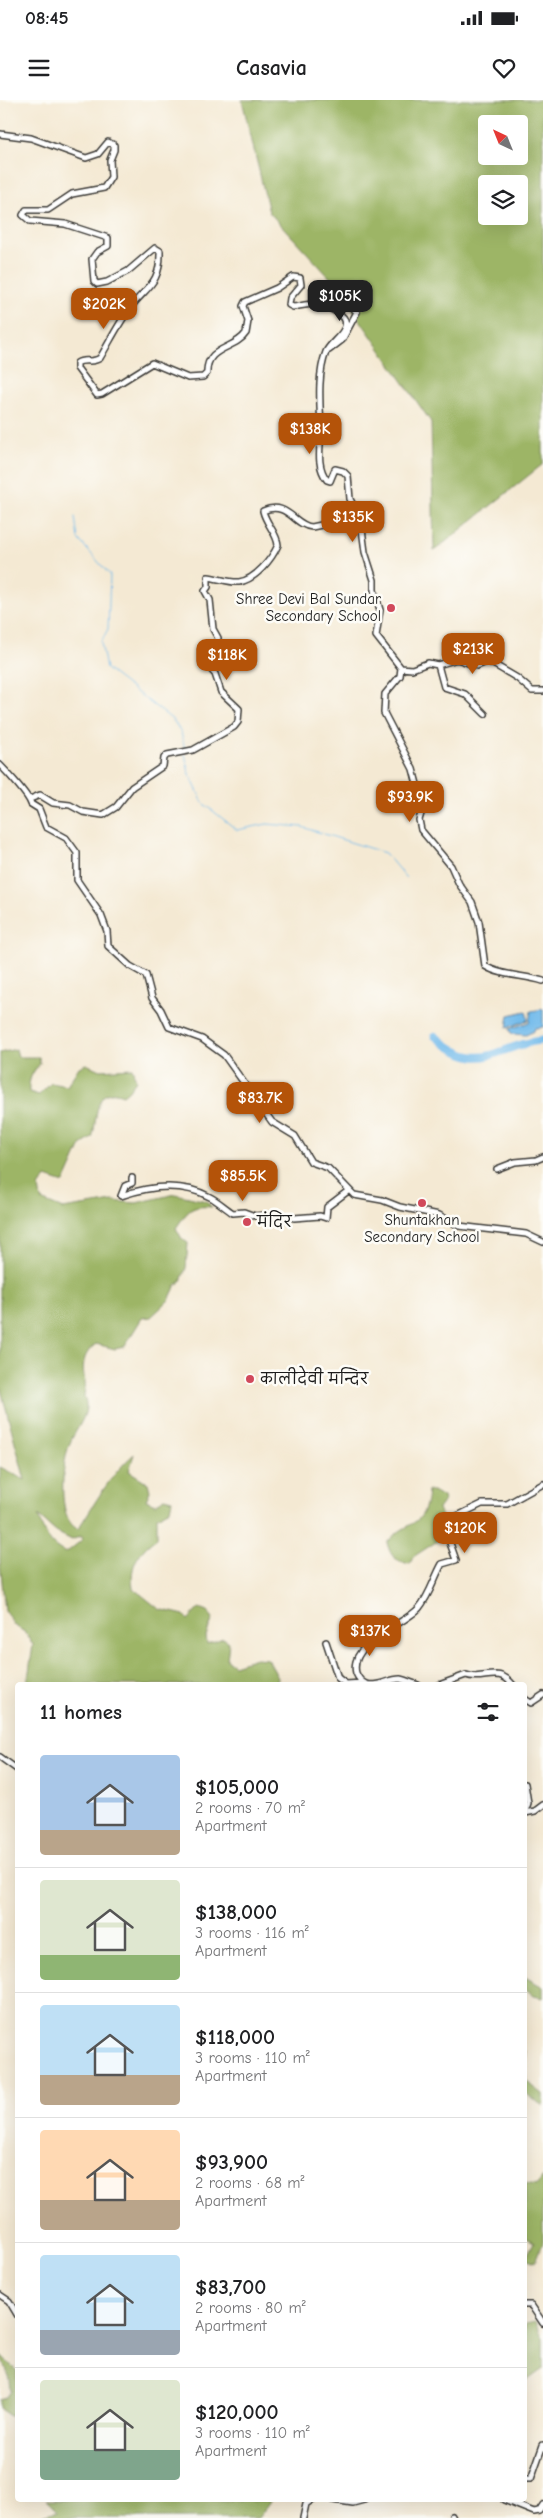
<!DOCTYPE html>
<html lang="en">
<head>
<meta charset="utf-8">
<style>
	body { margin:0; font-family:"Comic Neue","Playpen Sans Deva",sans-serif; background:#f6f6f6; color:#202124; height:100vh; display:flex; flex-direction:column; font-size:19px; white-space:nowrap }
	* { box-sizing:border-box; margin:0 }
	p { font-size:16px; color:#757577 }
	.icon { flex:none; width:28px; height:28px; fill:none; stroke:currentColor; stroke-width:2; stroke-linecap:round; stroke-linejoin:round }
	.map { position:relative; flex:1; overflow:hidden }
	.details { position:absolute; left:15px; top:1582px; width:512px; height:820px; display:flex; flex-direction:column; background:#fff; border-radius:5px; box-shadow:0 5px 20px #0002 }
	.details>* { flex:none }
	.needle { width:32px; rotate:317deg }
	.tools { position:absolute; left:478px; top:15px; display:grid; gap:10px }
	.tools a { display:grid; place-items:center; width:50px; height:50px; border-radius:5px; background:#fff; box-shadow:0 5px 20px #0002; font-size:25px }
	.price { position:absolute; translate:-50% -42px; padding:0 11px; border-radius:10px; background:#b45309; color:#fff; font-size:16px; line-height:32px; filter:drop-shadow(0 1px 2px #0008) }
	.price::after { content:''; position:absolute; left:50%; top:30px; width:15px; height:11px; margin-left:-8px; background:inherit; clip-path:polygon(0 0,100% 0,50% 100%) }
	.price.active { background:#222; color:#fff }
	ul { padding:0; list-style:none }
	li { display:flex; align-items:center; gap:15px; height:125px; padding:0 25px }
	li+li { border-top:1px solid #e0e0e0 }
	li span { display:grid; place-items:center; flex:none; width:140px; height:100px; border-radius:5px; color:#555 }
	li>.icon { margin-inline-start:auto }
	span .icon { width:60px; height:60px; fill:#fffc; stroke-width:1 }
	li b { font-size:21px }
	h2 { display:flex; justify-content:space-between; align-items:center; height:60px; padding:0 25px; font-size:21px }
	.status { display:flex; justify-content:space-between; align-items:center; height:35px; padding:0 25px; background:#fff; direction:ltr }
	.status svg { height:14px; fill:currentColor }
	header { display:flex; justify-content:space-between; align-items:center; height:65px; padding:0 25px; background:#fff; font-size:22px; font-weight:800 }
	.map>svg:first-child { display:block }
	.forest { fill:#9db566; stroke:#5c6841; fill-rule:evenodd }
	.water { fill:#73bbeb; stroke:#486c84 }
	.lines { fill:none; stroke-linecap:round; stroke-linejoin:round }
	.stream { stroke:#73bbeb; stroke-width:1 }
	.river { stroke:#73bbeb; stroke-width:8 }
	.minor-casing { stroke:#3c3b37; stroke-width:8 }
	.minor { stroke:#fff; stroke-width:5 }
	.poi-dot { fill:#d1495b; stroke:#fdfcf7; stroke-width:2 }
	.labels { text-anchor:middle; stroke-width:5; stroke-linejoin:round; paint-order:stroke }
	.poi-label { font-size:15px; fill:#1c1c1c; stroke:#fdfcf7; text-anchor:start }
</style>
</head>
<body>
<div class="status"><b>08:45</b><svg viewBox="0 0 49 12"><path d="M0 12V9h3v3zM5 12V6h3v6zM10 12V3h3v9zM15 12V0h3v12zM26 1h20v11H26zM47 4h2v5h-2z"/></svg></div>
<header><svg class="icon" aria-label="menu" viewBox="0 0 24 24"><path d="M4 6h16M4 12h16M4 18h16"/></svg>Casavia<svg class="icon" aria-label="heart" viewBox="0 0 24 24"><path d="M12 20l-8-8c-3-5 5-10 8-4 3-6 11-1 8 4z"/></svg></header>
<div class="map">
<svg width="543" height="2418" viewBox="0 0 543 2418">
	<rect width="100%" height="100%" fill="#fdfcf7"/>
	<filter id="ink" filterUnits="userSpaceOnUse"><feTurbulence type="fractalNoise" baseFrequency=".02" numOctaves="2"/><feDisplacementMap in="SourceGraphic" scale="10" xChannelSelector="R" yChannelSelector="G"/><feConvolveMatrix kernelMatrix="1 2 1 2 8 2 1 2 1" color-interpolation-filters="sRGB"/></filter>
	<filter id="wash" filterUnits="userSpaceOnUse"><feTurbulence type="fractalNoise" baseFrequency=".0096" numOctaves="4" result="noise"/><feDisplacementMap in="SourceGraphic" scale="20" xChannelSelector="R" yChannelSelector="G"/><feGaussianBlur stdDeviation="1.12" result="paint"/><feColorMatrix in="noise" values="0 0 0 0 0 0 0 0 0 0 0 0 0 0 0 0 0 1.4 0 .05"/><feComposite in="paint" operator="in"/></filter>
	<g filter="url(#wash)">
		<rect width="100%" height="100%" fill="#f4e9d3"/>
		<path class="forest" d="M242,0H543V364L434,451L431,322L333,181L269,112ZM486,24H519V56H486ZM486,84H519V116H486Z
			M16,949L18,957H39L40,964C32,972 28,980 29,992L39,995L51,983L67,986L79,967L86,964L100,970L132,968L136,980L129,990L123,995C93,983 98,1020 92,1038L81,1045L64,1083L46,1077L39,1087L41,1100L63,1109L113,1101L136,1103L176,1094L206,1101L212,1107C190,1105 188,1111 176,1128L182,1139L188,1143L186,1168L181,1181L176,1185L169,1200L151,1217L142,1218L124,1247L115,1249L96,1244C82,1254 82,1267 85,1282C86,1287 84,1292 84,1297C85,1300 87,1305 86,1308C85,1320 74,1332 70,1343C62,1361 56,1421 78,1429C95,1403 110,1375 134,1354L129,1371L148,1383L150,1391L146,1400L155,1404L165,1398L172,1400L170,1410L157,1417V1438C139,1451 129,1465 133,1488L159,1509L184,1515L188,1520L199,1508L207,1511L213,1518L206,1536L207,1544L223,1538L229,1542L227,1560L234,1565L256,1558L268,1559L278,1578L277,1585H27L33,1545L26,1533L14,1525L5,1511L0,1462V1367L25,1380L0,1286V953ZM38,1416L56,1432L72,1440L81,1436L83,1439L66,1453C49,1445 44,1433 38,1416Z
			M428,1391H433L443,1397L444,1401L438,1409L443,1419L442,1438L413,1457L410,1464C395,1461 391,1457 387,1443C407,1418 425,1431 428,1391Z
			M525,1877L543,1887V1898L534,1896L525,1888Z
			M525,1951L526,1981L543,1994V2006L525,1993Z
			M543,2077V2142L535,2162L526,2158L534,2142L525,2137V2083L537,2085Z
			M535,2222L543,2238V2269L525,2282V2224Z
			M1,2255L17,2271V2321L0,2309V2299L7,2297L11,2291L10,2279Z
			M46,2400H272L258,2418H46L42,2415L57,2411Z"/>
		<path class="water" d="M543,909V927L535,928L534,931L526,935L512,934L509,929L529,922L531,911Z
			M526,911L528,920L507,928L509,915Z"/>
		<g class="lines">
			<path class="stream" d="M75,417L78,439L110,475L108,529L101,542L106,569L173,620L181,632L185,650
				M185,654L189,673L203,703L237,730L267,724L302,727L385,753L406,778"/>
			<path class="river" d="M435,936C484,977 493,946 543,940"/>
		</g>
	</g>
	<g filter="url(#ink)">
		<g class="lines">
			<defs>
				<path id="minor" d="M0,34L31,38L86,58L98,54L108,42L114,45V50L110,60L111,77L104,88L72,94L48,110H26L23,115L30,121L65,124L108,138V146L97,152L92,159L94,181L97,184L107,182L128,171L155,148L160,151C161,184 146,187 130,208C119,223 110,241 100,258C92,264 84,258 77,263V268L97,295L102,294L152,263L188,278L203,277L207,273C206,246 235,250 246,233L248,221L243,206L245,202L277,188L293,177L300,178L301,185L290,198L289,205L293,207C300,206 308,204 315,204C323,204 342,213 345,220C349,232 330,242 326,252C317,275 320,304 321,328C321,345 315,365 327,380L330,381L335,369L343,371L348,376L350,399L361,421L365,452L374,480V490L380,510L376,536L401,568L400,576L385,594L384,613L413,669L423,707L419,720L421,730L451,766L459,784L472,802L479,822L485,866C501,876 524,875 543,881
					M329,250L342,240L357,212L349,204L344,203L332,196
					M438,565L444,587L465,594L485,614
					M401,568L412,569L428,563L438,565L457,559L477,566L488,561L517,578L532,591H543
					M0,665C7,672 29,696 31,704L39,709L46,727L66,738L77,753V780L101,815L107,831L108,846L130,866L146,875L152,898L161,910L169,927L202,939L224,955L272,1022L295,1036L311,1062L328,1068L354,1095L382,1100L400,1107L439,1115L459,1126L526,1134L543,1142
					M30,699L40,695L53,703L70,705L83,712L103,715L116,707L132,687L163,666L164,658L167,655L193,650L234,627L238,622L239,609L221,592L215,574L207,565L216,548L218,538L213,529L210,500L205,491L208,487V477C217,478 231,483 239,482C255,480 272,459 278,445C277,433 266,424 263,411C288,400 294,426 312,427L359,417
					M497,1069L515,1062L536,1060L543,1057
					M132,1078V1083L125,1086L121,1096C150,1086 182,1082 210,1097C218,1101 225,1108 233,1113L244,1112L255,1116L280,1114L294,1118L320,1116L326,1118L327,1107L348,1091
					M326,1542L338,1578L346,1584L363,1583
					M418,1585C412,1583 405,1580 400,1579C389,1579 376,1588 366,1584C361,1582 358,1578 356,1573C348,1543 404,1525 419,1508C430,1495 434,1478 442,1464L456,1460L445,1429L451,1419L482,1404H507L543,1384
					M439,1585L466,1575C483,1582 498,1565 513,1585
					M525,1599L531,1603L543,1595
					M0,1657L18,1670
					M525,1684L528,1703L525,1711
					M525,1713L535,1711L543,1705
					M0,2195L9,2201L18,2216
					M525,2205H531L543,2223
					M525,2379H531L543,2345
					M333,2400L353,2403L364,2400
					M504,2400L534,2412L539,2411L543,2405
					M452,2416L453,2418
					M303,2418L306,2404L312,2400"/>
			</defs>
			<use href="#minor" class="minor-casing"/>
			<use href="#minor" class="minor"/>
		</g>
	</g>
	<g class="poi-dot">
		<circle cx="391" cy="508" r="5"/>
		<circle cx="422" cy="1103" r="5"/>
		<circle cx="247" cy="1122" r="5"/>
		<circle cx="250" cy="1279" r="5"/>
	</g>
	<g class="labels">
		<g class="poi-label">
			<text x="381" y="504" text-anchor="end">Shree Devi Bal Sundar<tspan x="381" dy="17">Secondary School</tspan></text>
			<text x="422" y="1125" text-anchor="middle">Shuntakhan<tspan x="422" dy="17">Secondary School</tspan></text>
			<text x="257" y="1127">मंदिर</text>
			<text x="260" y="1284">कालीदेवी मन्दिर</text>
		</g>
	</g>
</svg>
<div class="tools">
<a><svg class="needle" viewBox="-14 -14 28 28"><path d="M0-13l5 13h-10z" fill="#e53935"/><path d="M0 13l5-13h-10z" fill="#757577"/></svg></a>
<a><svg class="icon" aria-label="layers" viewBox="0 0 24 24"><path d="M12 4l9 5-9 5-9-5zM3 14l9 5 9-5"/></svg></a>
</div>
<b class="price active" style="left:340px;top:222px">$105K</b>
<b class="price" style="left:104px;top:230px">$202K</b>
<b class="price" style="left:310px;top:355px">$138K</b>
<b class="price" style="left:353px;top:443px">$135K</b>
<b class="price" style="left:473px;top:575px">$213K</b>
<b class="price" style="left:227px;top:581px">$118K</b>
<b class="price" style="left:410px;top:723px">$93.9K</b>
<b class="price" style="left:260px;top:1024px">$83.7K</b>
<b class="price" style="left:243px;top:1102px">$85.5K</b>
<b class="price" style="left:465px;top:1454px">$120K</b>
<b class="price" style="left:370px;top:1557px">$137K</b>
<section class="details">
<h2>11 homes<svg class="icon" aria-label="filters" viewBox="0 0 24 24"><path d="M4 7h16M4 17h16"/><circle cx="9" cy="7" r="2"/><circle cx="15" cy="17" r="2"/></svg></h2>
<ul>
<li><span style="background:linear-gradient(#a9c7e8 75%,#b9a48a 0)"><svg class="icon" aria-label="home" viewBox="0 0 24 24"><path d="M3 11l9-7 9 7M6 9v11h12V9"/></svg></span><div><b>$105,000</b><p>2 rooms · 70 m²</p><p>Apartment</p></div></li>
<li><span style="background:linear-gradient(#dfe7d0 75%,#8fb573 0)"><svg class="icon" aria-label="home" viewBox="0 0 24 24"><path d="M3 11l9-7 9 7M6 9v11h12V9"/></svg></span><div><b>$138,000</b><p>3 rooms · 116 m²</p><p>Apartment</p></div></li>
<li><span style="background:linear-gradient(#bfe0f5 70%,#b9a48a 0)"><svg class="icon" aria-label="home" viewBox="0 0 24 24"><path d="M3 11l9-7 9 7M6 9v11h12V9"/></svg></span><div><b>$118,000</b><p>3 rooms · 110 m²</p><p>Apartment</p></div></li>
<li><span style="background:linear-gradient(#ffd9b3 70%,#b9a48a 0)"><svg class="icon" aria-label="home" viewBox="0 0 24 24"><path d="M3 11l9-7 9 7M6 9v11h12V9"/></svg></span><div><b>$93,900</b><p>2 rooms · 68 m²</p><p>Apartment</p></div></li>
<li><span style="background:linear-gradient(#bfe0f5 75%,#9aa5b1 0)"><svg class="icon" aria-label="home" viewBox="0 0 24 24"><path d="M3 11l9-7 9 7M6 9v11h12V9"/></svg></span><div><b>$83,700</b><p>2 rooms · 80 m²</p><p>Apartment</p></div></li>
<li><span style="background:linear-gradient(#dfe7d0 70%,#7fa58c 0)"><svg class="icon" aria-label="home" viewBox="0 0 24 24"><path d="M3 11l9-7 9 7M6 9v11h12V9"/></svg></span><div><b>$120,000</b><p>3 rooms · 110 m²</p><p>Apartment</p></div></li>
</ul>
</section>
</div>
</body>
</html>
